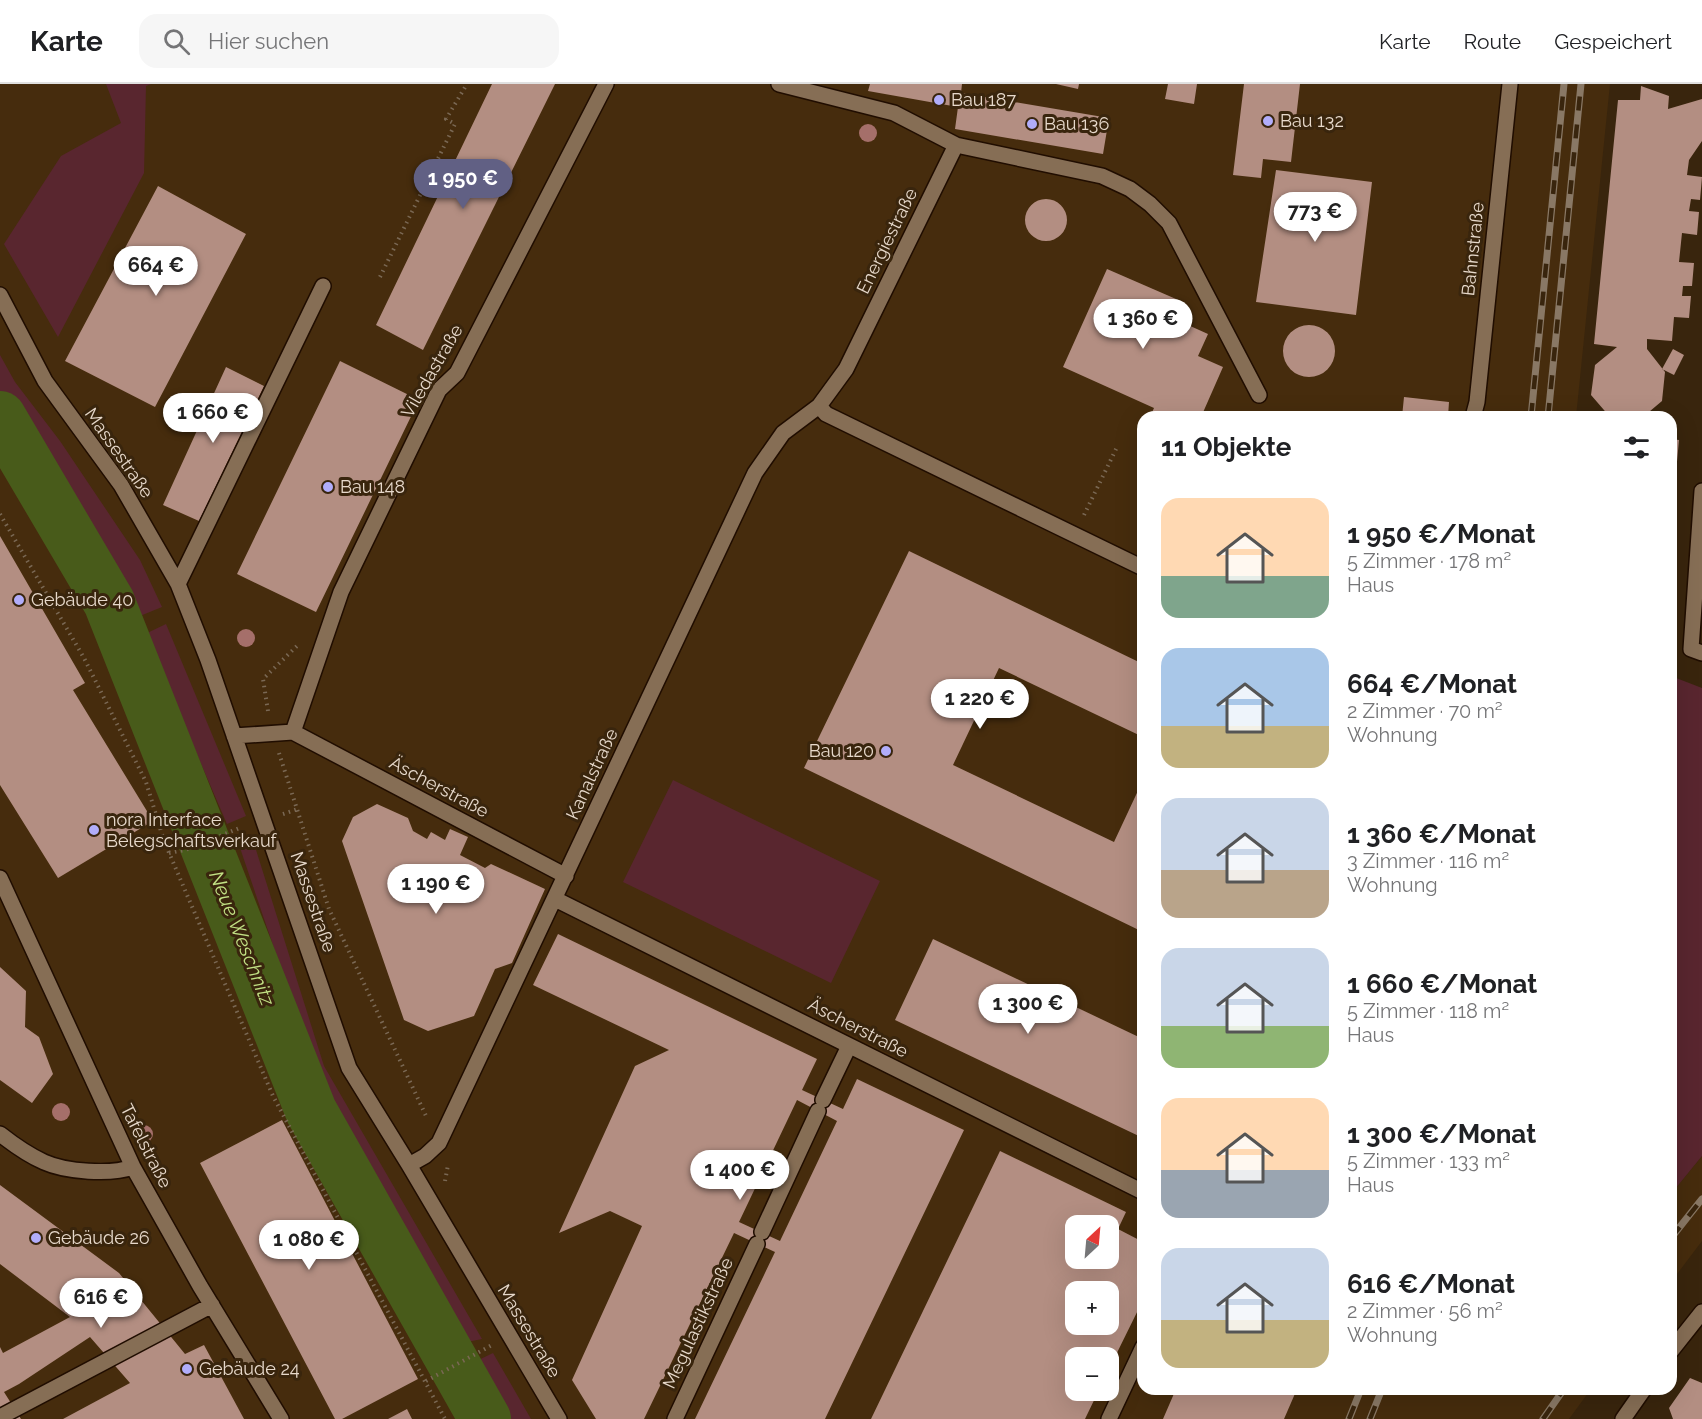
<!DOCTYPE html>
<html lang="de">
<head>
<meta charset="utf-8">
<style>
	body { margin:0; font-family:Raleway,sans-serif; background:#f6f6f6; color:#202124; height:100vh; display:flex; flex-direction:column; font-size:22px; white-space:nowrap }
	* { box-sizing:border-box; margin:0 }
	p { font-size:20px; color:#757577 }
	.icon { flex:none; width:33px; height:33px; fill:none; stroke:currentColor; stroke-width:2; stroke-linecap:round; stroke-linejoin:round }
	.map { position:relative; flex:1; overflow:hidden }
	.side { position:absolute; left:1137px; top:327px; width:540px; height:984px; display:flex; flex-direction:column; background:#fff; border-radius:18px; box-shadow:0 6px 24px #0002 }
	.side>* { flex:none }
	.needle { width:39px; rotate:26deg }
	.fabs { position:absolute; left:1065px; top:1131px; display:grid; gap:12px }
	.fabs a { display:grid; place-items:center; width:54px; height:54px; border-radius:12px; background:#fff; box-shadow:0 6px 24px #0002; font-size:30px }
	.price { position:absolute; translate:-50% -51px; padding:0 14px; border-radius:21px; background:#fff; color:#222; font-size:20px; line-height:39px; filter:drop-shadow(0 2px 3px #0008) }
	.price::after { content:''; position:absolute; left:50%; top:36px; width:18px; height:14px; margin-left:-9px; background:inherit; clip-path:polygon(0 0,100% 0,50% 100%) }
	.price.current { background:#616084; color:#fff }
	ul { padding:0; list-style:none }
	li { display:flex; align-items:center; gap:18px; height:150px; padding:0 24px }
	li span { display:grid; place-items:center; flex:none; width:168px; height:120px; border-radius:18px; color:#555 }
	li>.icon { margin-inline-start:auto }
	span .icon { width:72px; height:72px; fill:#fffc; stroke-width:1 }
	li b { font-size:26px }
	h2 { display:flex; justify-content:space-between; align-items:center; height:72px; padding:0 24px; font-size:26px }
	header { display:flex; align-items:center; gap:36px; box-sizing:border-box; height:84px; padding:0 30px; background:#fff; border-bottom:2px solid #e0e0e0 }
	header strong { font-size:28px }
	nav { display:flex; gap:33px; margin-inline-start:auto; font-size:21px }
	.search { width:420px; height:54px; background:#f6f6f6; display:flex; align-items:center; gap:15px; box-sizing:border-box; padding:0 21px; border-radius:18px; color:#757577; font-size:22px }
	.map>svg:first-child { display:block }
	.built { fill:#462c0d; fill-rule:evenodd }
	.green { fill:#59262f }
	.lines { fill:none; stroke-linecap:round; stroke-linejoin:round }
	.river { stroke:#485b1a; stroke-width:52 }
	.building { fill:#b38e82; fill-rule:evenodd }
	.service-casing { stroke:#200d00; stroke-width:18 }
	.minor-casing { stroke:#200d00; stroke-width:18 }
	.path { stroke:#7a6854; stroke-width:4; stroke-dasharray:1.5 4.5; stroke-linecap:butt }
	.service { stroke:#866e55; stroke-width:15 }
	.minor { stroke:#866e55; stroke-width:15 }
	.rail-casing { stroke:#897865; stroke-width:7 }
	.rail { stroke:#39250d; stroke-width:4.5; stroke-dasharray:14; stroke-linecap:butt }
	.tree { fill:#a56f6a }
	.poi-dot { fill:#b1adfa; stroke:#39250d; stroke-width:2 }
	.labels { text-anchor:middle; stroke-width:6; stroke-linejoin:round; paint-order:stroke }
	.poi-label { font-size:18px; fill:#e7d9cb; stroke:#39250d; text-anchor:start }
	.street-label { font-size:18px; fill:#e7d9cb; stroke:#39250d }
	.water-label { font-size:20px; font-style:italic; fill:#c1e084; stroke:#39250d }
</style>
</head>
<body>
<header>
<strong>Karte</strong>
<div class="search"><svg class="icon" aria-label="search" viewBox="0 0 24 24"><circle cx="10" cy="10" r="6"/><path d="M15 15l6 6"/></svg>Hier suchen</div>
<nav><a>Karte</a><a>Route</a><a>Gespeichert</a></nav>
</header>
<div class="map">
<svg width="1702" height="1335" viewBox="0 0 1702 1335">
	<rect width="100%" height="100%" fill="#39250d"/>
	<path class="built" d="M0,0H1610L1576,333H1143V1305H1591L1569,1335H0ZM1076,1142H1108V1174H1076ZM1076,1208H1108V1240H1076ZM1076,1274H1108V1306H1076Z
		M1702,1072V1157L1671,1198V1110Z"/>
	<path class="green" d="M106,0H151L146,2L144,89L58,253L4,160L61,72L121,39Z
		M0,271L15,298L60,357L140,476L162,523L135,534L91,448L43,382L0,311Z
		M166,540L246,732L227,740L145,550Z
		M1671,592L1702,604V1072L1671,1110Z
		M673,696L880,797L831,899L623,798Z
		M251,750L324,982L482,1255L462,1259L316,988L237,755Z
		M493,1269L531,1335H495L466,1282Z"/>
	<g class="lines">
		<path class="river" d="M0,333L109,518L311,1027L485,1335"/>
	</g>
	<path class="building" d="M492,0H555L423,266L376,241Z
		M870,0H962L961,9L1109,34L1103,70L955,45L958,23L868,7Z
		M1056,0H1079L1078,5Z
		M1168,0H1197L1194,20L1165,15Z
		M1244,0H1300L1291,78L1263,75L1261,94L1233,91Z
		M1641,2L1669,12L1668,25L1702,15V57L1689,76L1687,91L1702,93L1700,116L1691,115L1689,127L1699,128L1697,151L1682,149L1679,178L1694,179L1692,202H1683L1682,212H1691L1689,234L1674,233L1672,257L1647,255V265L1665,288L1662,317L1643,333H1610L1591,311L1595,281L1617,263L1594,260L1618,16H1640Z
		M1276,86L1372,98L1356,231L1256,218Z
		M158,102L246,150L155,323L65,277Z
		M1025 136a21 21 0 1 1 42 0a21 21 0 1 1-42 0Z
		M1107,185L1176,215L1168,232L1208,250L1198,272L1223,283L1201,333H1150L1154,324L1063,283Z
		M1283 267a26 26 0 1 1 52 0a26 26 0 1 1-52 0Z
		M1673,265L1684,271L1674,291L1662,285Z
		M340,277L419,316L316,528L237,490Z
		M226,283L264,302L199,437L163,421Z
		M1404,313L1449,318L1448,333H1402Z
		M1671,355L1679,356L1673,421H1671Z
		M0,452L85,599L73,606L153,737L58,794L0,701Z
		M909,467L1143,580V653L999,584L953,681L1114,758L1143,696V848L804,684Z
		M377,720L408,734L413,747L427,755L431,748L445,756L450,745L468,753L460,771L485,784L491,780L545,805L512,879L495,885L474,932L428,947L404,936L342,757L353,733Z
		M558,850L817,975L802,1006L843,1025L857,995L964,1046L825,1335H695L775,1168L734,1149L644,1335H596L572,1296L642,1142L610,1127L559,1149L635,982L669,966L533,901ZM797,1016L837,1037L780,1157L739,1138Z
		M933,855L1143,955V1054L895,936Z
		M0,883L26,907L25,943L39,953L53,990L32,1019L0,996Z
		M282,1036L418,1295L342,1335H335L200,1079Z
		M1000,1067L1126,1128L1118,1145L1143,1158V1216L1108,1287V1274H1076V1306H1099L1085,1335H871ZM1076,1142H1108V1174H1076ZM1076,1208H1108V1240H1076Z
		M0,1101L119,1189L185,1270L204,1261L244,1335H63L130,1299L90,1253L19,1300L4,1308L21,1335H0V1263L3,1269L70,1233L0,1180Z
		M1690,1294L1702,1299V1335H1673L1669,1324Z
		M1176,1305H1297L1284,1335H1163Z
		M407,1325L412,1335H388Z"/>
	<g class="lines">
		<defs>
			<path id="service" d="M779,0L894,29L956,61
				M0,211L45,297L121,401L178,500L208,576L349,984L409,1081L559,1335
				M819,322L826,330L1143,484
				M1473,333L1477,318L1510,0
				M178,500L323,202
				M293,648L341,508L439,306L457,289L606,0
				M234,652L293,648L566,792
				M0,794L133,1083L200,1202L281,1335
				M555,815L1143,1108
				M823,1016L849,962
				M0,1050C14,1061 28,1071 44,1078C66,1088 111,1091 133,1083
				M409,1081L425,1072L439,1059L755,389L783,349L819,322L846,285L956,61L1102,92L1130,105L1150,120L1169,139L1259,311
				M762,1148L818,1027
				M0,1333L212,1221
				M675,1335L757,1160
				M1109,1335L1143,1263"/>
			<path id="minor" d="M1702,407L1691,565L1702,569
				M1671,1267L1702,1228
				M1623,1335L1644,1305"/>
		</defs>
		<use href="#service" class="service-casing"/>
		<use href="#minor" class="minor-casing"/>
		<path class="path" d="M380,193L455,40L446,35L467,0
			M0,430L84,574L146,698L164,757L273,1012L445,1335
			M1084,431L1118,361
			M268,627L263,595L299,560
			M279,669L329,825L427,1034
			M283,730L298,725
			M169,769L185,766L242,743
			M445,1097L448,1081
			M426,1297L492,1261"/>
		<use href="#service" class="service"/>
		<use href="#minor" class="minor"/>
		<defs>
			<path id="rail" d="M1531,333L1564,0
				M1548,333L1581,0
				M1671,1154L1702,1115
				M1349,1335L1361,1305
				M1370,1335L1382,1305
				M1543,1335L1564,1305"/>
		</defs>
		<use href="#rail" class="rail-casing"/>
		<use href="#rail" class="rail"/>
	</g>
	<g class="tree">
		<circle cx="868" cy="49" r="9"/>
		<circle cx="246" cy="554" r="9"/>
		<circle cx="61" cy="1028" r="9"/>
		<circle cx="144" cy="1050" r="9"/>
	</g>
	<g class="poi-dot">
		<circle cx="939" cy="16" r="6"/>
		<circle cx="1268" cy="37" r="6"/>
		<circle cx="1032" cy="40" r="6"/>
		<circle cx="328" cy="403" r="6"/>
		<circle cx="19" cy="516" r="6"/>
		<circle cx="886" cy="667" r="6"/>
		<circle cx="94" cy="746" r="6"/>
		<circle cx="36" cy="1154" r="6"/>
		<circle cx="187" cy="1285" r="6"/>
	</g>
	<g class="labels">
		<g class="poi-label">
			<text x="951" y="22">Bau 187</text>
			<text x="1280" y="43">Bau 132</text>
			<text x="1044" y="46">Bau 136</text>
			<text x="340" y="409">Bau 148</text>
			<text x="31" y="522">Gebäude 40</text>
			<text x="874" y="673" text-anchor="end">Bau 120</text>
			<text x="106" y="742">nora Interface<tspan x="106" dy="21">Belegschaftsverkauf</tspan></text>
			<text x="48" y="1160">Gebäude 26</text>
			<text x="199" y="1291">Gebäude 24</text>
		</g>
		<g class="street-label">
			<text transform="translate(887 157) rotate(-64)" y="6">Energiestraße</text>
			<text transform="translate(1473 165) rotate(-84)" y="6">Bahnstraße</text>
			<text transform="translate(432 287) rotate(-60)" y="6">Viledastraße</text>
			<text transform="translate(119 369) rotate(55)" y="6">Massestraße</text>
			<text transform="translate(592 690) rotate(-65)" y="6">Kanalstraße</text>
			<text transform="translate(439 703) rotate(28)" y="6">Äscherstraße</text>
			<text transform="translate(313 818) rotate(71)" y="6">Massestraße</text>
			<text transform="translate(858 944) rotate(27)" y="6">Äscherstraße</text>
			<text transform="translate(146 1062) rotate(63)" y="6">Tafelstraße</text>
			<text transform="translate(698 1239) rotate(-65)" y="6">Megulastikstraße</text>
			<text transform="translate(529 1247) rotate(59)" y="6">Massestraße</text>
		</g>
		<g class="water-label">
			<text transform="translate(242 854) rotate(68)" y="7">Neue Weschnitz</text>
		</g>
	</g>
</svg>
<div class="fabs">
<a><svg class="needle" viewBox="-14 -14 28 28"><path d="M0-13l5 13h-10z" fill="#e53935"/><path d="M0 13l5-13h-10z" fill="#757577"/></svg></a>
<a>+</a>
<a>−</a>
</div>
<b class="price current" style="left:463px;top:126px">1 950 €</b>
<b class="price" style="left:1315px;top:159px">773 €</b>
<b class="price" style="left:156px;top:213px">664 €</b>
<b class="price" style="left:1143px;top:266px">1 360 €</b>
<b class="price" style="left:213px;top:360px">1 660 €</b>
<b class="price" style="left:980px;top:646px">1 220 €</b>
<b class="price" style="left:436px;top:831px">1 190 €</b>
<b class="price" style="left:1028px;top:951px">1 300 €</b>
<b class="price" style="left:740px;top:1117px">1 400 €</b>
<b class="price" style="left:309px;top:1187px">1 080 €</b>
<b class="price" style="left:101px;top:1245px">616 €</b>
<section class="side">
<h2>11 Objekte<svg class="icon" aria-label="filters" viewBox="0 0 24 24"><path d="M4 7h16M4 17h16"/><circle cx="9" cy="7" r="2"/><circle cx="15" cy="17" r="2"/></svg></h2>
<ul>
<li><span style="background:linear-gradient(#ffd9b3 65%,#7fa58c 0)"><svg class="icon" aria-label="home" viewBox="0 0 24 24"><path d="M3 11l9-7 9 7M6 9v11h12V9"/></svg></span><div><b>1 950 €/Monat</b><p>5 Zimmer · 178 m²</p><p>Haus</p></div></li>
<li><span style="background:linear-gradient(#a9c7e8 65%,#c2b280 0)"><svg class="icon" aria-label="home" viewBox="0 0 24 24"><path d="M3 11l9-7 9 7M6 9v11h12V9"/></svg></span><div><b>664 €/Monat</b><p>2 Zimmer · 70 m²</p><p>Wohnung</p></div></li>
<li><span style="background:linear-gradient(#c9d6e8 60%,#b9a48a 0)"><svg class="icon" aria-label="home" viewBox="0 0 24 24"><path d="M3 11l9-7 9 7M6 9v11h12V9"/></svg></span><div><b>1 360 €/Monat</b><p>3 Zimmer · 116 m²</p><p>Wohnung</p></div></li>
<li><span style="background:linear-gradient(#c9d6e8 65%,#8fb573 0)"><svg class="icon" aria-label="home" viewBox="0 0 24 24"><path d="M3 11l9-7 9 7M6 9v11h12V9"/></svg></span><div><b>1 660 €/Monat</b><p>5 Zimmer · 118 m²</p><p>Haus</p></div></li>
<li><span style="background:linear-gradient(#ffd9b3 60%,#9aa5b1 0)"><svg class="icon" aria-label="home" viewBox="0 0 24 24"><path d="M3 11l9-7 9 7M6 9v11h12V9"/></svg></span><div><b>1 300 €/Monat</b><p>5 Zimmer · 133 m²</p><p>Haus</p></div></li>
<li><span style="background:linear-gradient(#c9d6e8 60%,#c2b280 0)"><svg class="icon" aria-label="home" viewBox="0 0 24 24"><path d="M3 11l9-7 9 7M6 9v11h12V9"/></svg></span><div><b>616 €/Monat</b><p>2 Zimmer · 56 m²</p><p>Wohnung</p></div></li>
</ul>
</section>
</div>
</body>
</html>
